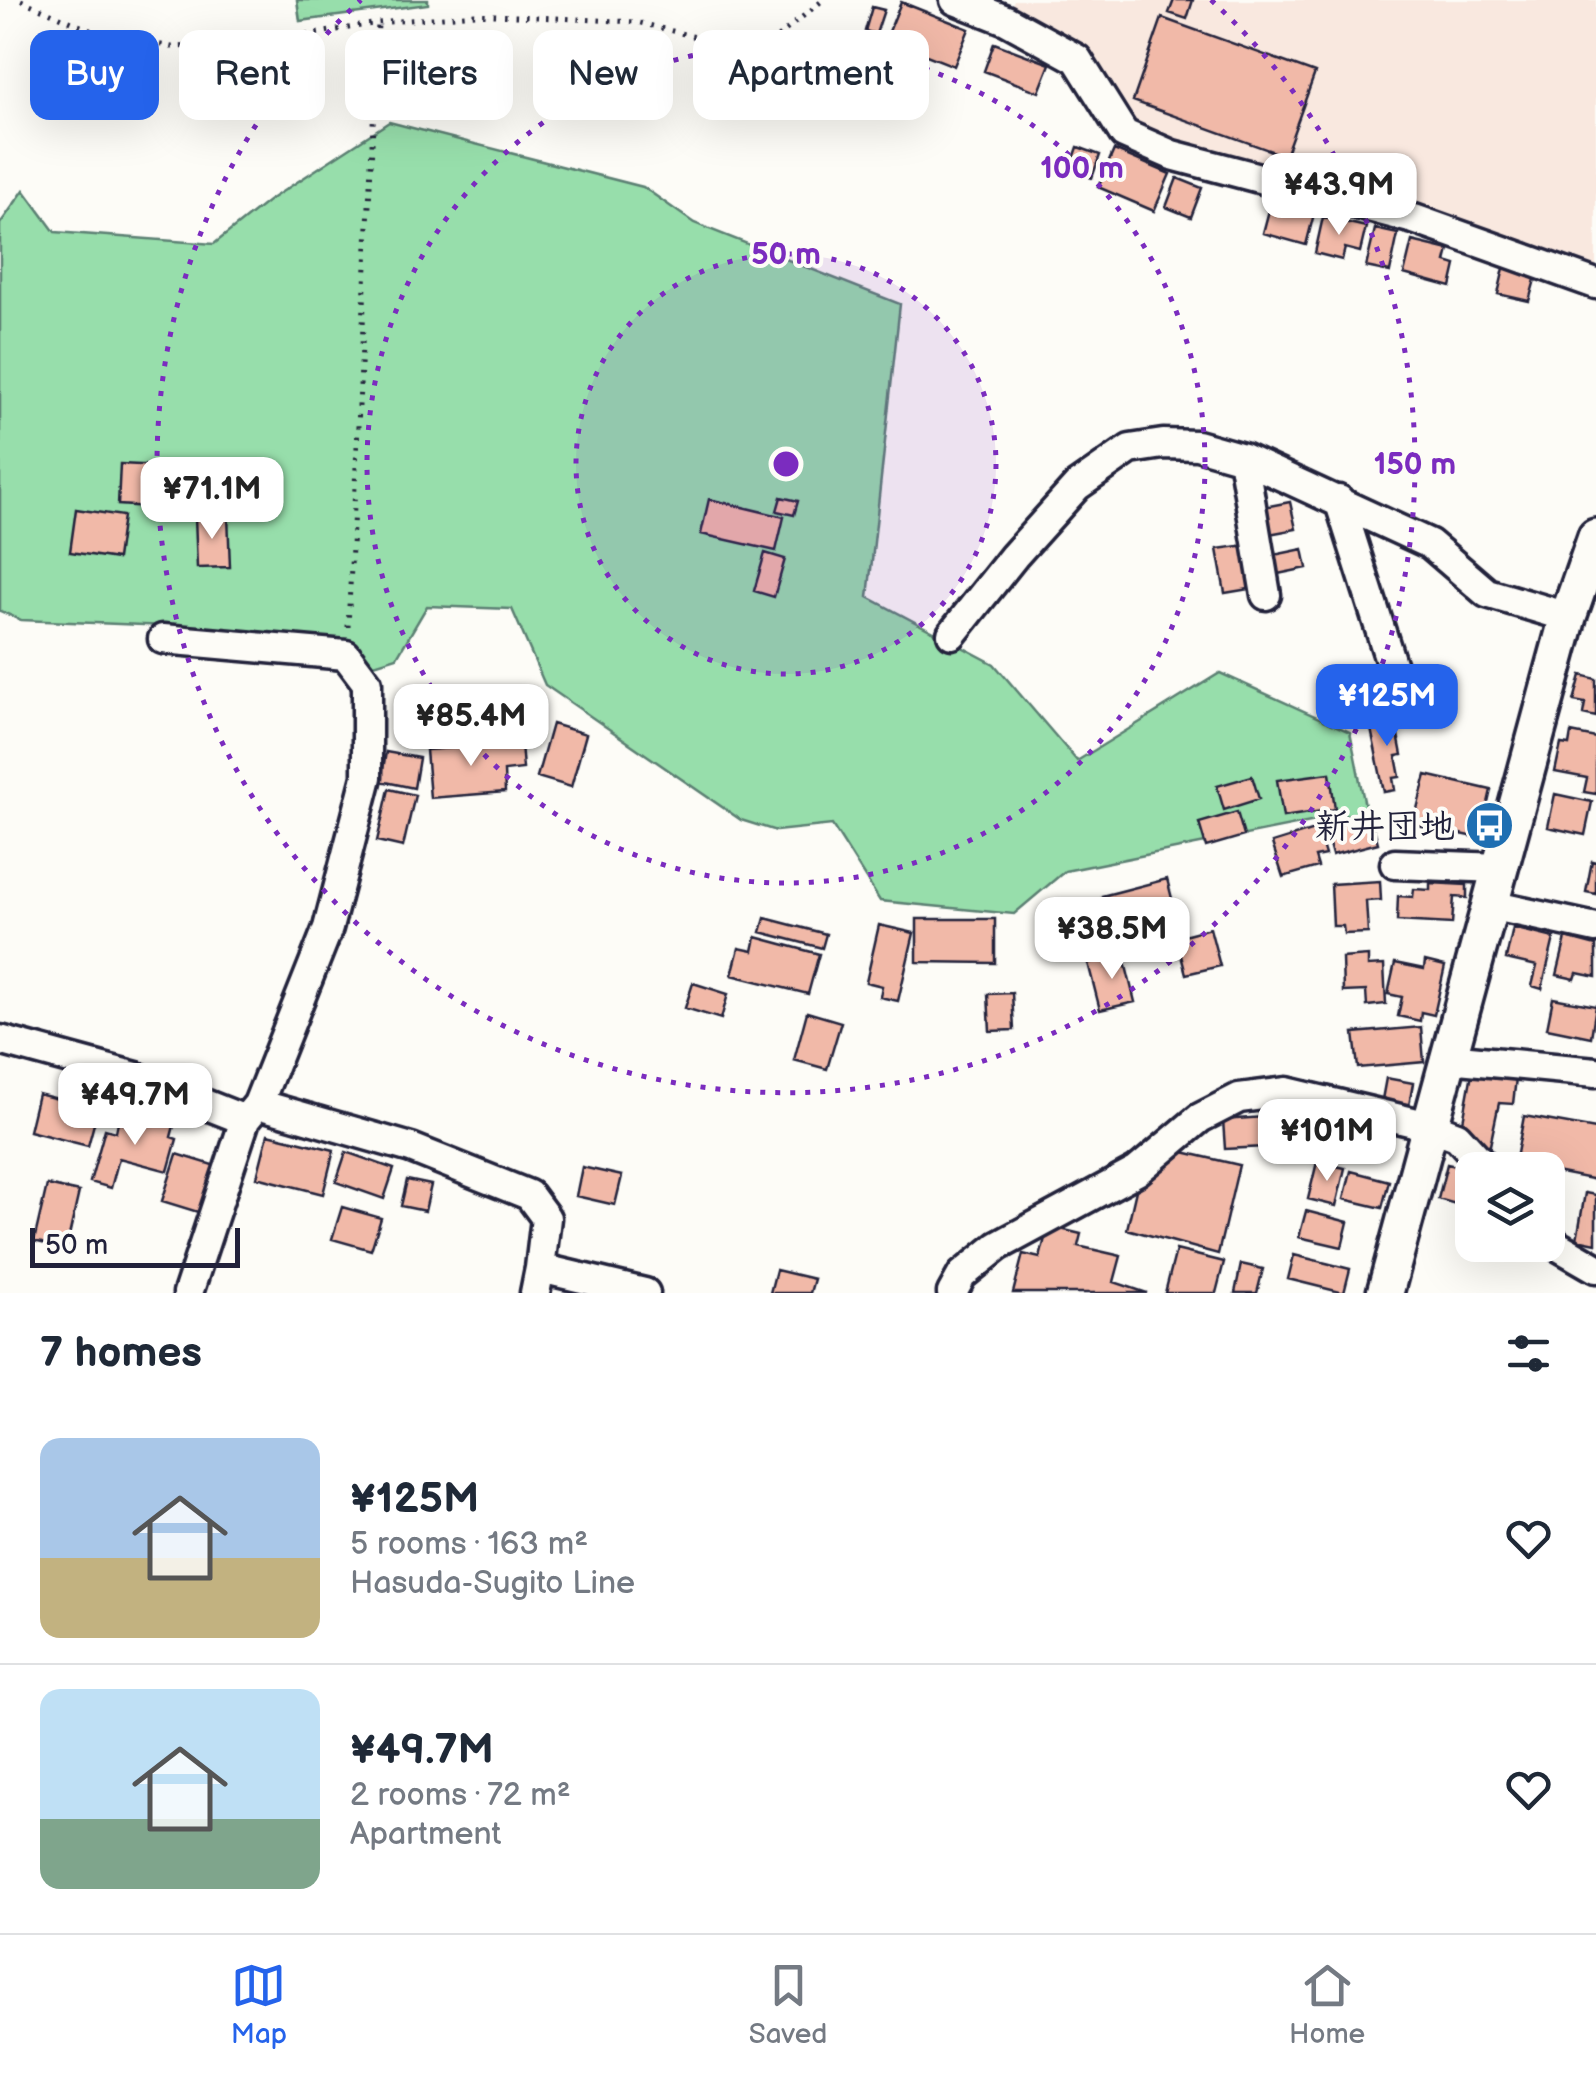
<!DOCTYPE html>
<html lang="en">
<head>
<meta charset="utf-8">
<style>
	body { margin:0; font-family:"Balsamiq Sans","Klee One",sans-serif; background:#f6f6f7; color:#1f2937; height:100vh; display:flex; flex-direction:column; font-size:38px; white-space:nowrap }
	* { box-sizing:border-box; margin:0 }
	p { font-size:32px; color:#747a83 }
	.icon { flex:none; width:55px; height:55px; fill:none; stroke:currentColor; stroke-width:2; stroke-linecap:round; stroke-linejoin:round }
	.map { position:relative; height:1293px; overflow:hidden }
	.sheet { display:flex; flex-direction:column; background:#fff; flex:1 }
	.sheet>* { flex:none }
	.hud { position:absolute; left:30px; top:30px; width:1000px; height:90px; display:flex; gap:20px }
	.controls { position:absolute; left:1455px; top:1152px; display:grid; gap:20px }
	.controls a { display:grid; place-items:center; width:110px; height:110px; border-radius:20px; background:#fff; box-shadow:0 10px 40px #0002; font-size:50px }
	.scale { position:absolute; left:30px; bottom:25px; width:210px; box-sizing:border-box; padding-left:10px; border:5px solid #22223b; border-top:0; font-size:28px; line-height:35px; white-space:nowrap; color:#22223b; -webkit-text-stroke:8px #fdfcf7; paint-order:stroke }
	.price { position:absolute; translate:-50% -85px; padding:0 22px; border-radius:20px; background:#fff; color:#222; font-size:32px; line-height:65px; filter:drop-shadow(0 2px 5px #0008) }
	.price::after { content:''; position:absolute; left:50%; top:60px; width:30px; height:22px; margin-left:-15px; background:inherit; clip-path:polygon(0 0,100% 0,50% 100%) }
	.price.on { background:#2563eb; color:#fff }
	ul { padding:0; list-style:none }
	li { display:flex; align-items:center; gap:30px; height:250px; padding:0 40px }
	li+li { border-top:2px solid #e0e1e3 }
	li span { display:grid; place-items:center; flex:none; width:280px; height:200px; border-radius:20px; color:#555 }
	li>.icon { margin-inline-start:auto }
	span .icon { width:120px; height:120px; fill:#fffc; stroke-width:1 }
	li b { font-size:42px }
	h2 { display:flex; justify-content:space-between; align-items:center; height:120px; padding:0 40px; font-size:42px }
	.chip { padding:0 35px; border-radius:20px; background:#fff; box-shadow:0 10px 40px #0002; font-size:35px; line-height:90px }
	.chip.on { background:#2563eb; color:#fff }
	.menu { display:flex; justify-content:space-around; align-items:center; height:140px; border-top:2px solid #e0e1e3; background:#fff; font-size:28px; color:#747a83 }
	.menu a { display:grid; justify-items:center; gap:5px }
	.menu .on { color:#2563eb }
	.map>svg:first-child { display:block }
	.built { fill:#f9e8df }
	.green { fill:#97deab; stroke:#5c8073; stroke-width:2.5 }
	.building { fill:#f1b9a8; stroke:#22223b; stroke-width:2.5 }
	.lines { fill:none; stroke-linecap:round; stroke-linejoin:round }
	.minor-casing { stroke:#22223b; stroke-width:35 }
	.major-casing { stroke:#22223b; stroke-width:42 }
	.path { stroke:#22223b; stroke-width:5; stroke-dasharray:2.5 8; stroke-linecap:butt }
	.minor { stroke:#fdfcf7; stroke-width:28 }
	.major { stroke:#fdfcf7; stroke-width:35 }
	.ring { fill:none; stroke:#7b2cbf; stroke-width:5; stroke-dasharray:5 10 }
	.labels { text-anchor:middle; stroke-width:8; stroke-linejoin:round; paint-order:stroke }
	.poi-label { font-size:35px; font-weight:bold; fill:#22223b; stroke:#fdfcf7; text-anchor:end }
	.centre { fill:#7b2cbf; stroke:#fdfcf7; stroke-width:5 }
	.ring-label { font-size:30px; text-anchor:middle; font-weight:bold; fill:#7b2cbf; stroke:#fdfcf7; stroke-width:8; stroke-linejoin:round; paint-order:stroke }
</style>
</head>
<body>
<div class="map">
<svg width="1596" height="1293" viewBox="0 0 1596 1293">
	<rect width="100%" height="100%" fill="#fdfcf7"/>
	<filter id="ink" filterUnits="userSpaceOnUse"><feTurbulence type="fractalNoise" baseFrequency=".01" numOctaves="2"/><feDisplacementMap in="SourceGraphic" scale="20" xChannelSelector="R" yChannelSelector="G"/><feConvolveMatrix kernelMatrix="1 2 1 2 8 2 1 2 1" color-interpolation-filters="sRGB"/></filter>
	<g filter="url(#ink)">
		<path class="built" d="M1014,0H1596V271L1131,131L1083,51L1007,15Z"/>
		<path class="green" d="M297,0H428V4L300,21Z
			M389,122L643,187L694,223L900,304L868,597L994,664L1077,761L1220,673L1350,732L1366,811L1065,871L1014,914L880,901L832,825L776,831L741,820L545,685L512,609L427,606L397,657L345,673L168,626L21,620L0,611V224L24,190L55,232L214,244L268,201Z"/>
		<path class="building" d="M1174,0H1193L1187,19L1169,13Z
			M901,2L969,29L954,66L886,39Z
			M872,7L884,10L876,34L865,31Z
			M1162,18L1315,73L1285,156L1133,101Z
			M994,43L1050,64L1039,92L984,71Z
			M1078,147L1100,155L1092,178L1070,170Z
			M1114,150L1170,174L1154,211L1098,187Z
			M1177,178L1202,188L1191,217L1166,207Z
			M1272,199L1315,210L1306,245L1263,233Z
			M1323,217L1366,227L1360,252L1345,248L1342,260L1315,253Z
			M1375,229L1398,234L1390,272L1366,267Z
			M1412,241L1449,250L1446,262L1456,265L1451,287L1404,274Z
			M1504,268L1536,276L1529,301L1498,294Z
			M120,464L201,468L198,510L118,505Z
			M781,497L798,501L794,515L777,511Z
			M709,499L784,517L776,551L701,534Z
			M1290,502L1296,529L1269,534L1264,507Z
			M76,509L123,516L117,559L70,552Z
			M228,515L230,567L197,568L195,516Z
			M1247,545L1255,588L1225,593L1217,549Z
			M1303,549L1307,568L1278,574L1274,555Z
			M765,553L785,559L774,597L754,591Z
			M1581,675L1596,679V717L1583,714L1585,703L1574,701Z
			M1394,714L1402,755L1396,756L1400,777L1393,778L1395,790L1384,792L1369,719Z
			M552,724L586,734L571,787L537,777Z
			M1571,733L1596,738V794L1584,792L1587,778L1555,772L1561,744L1569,745Z
			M521,743L523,769L504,771L505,792L430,798L426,750Z
			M386,752L419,758L414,788L381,781Z
			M1330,773L1335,809L1283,817L1277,780Z
			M1426,775L1491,790L1480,838L1413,824Z
			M1252,776L1259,799L1224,810L1217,786Z
			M389,789L415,795L403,847L377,841Z
			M1555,794L1592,802L1585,835L1548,827Z
			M1237,812L1244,836L1206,847L1199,823Z
			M1370,813L1378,843L1332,855L1324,826Z
			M1317,829L1325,855L1315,857L1318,867L1283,877L1272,843Z
			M1592,861L1596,862V894L1586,892Z
			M1167,879L1176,914L1111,931L1102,896Z
			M1380,881L1381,900L1366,901L1368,933L1344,934L1343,926H1333L1331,884Z
			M1430,883L1467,885V898L1454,897L1452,924L1397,921L1398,896L1413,897L1414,889L1430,890Z
			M765,918L826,934L822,948L761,932Z
			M917,919H995V963L917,962Z
			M879,925L914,933L898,1001L880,997L882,986L866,982Z
			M1210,928L1220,966L1186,974L1176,937Z
			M1513,928L1554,938L1542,989L1532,986L1537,966L1506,959Z
			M756,937L819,954L808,994L732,975L739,948L753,951Z
			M1566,938L1596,946V977L1577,973L1575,979L1557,975Z
			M1123,954L1135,1002L1100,1010L1088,963Z
			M1368,956V966L1384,965L1386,1004L1367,1006L1366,991L1343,992L1342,958Z
			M1425,961L1445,966L1434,1015L1421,1012L1420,1021L1398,1016L1402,997L1388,994L1395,963L1424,969Z
			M693,983L728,994L721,1019L685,1008Z
			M1012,993L1014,1030L990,1031L988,994Z
			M1553,998L1596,1006L1591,1037L1547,1028Z
			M807,1012L841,1022L827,1069L794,1060Z
			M1421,1027L1424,1062L1358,1068L1354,1033Z
			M1472,1073L1516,1078L1513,1104L1499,1103L1489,1150L1462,1127Z
			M1386,1078L1413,1083L1408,1111L1381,1105Z
			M38,1094L98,1109L88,1146L29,1131Z
			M144,1113L175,1122L171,1137L177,1139L168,1171L119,1158L111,1188L90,1182L105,1129L116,1132L118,1122L140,1128Z
			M1524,1116L1596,1129V1180L1515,1164Z
			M1264,1117L1265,1147L1225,1149L1223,1120Z
			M268,1134L334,1150L323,1194L257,1177Z
			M346,1152L394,1169L384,1199L336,1182Z
			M1183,1152L1239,1165L1218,1254L1127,1229L1137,1186Z
			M177,1154L216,1166L201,1213L162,1201Z
			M1317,1162L1345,1168L1336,1206L1308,1199Z
			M1447,1164L1465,1168L1461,1183L1472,1186V1216L1458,1212L1460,1205L1438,1199Z
			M582,1167L622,1176L615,1205L576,1196Z
			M1351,1171L1389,1181L1382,1208L1344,1199Z
			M407,1180L431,1185L425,1211L401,1206Z
			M47,1185L79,1192L66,1249L34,1241Z
			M1585,1193L1596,1195V1243L1577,1239Z
			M342,1207L381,1218L371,1250L332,1239Z
			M1306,1211L1348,1222L1342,1247L1299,1237Z
			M1048,1226L1081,1234L1078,1246L1121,1256L1114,1282L1147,1293H1013L1023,1254L1040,1258Z
			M1176,1250L1224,1262L1216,1293H1165Z
			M1294,1255L1350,1269L1344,1293L1288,1279Z
			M1241,1264L1263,1269L1257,1293H1235Z
			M776,1270L814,1279L810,1293H770Z"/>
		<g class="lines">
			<defs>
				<path id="minor" d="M955,0L1006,20L1077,59L1124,134L1172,155L1414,219L1596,284
					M1243,458L1266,595
					M1339,500L1395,676
					M952,634L1014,556L1077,486L1130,449L1163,444L1197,445L1243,458L1430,544L1487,593L1568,617
					M163,639L346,655L367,683V777L328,928L258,1104L245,1120L188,1293
					M1395,864L1500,868
					M1490,905L1596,928
					M0,1040L136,1077L245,1120
					M1448,1058L1596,1072
					M258,1104L411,1148L529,1195L546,1218L540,1268L645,1293
					M1548,1235L1558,1246L1596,1268
					M535,1293L540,1268
					M952,1293L962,1275L998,1246L1137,1171L1200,1118L1239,1098L1287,1092L1430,1126L1457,1136L1488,1170"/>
				<path id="major" d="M1385,1293L1568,617L1596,537"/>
			</defs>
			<use href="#minor" class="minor-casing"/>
			<use href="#major" class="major-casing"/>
			<path class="path" d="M21,0L97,33L172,47L254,44L378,23L475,14L637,22L758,53L823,0
				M348,627L378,24"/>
			<use href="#minor" class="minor"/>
			<use href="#major" class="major"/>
		</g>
	</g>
	<circle cx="786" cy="464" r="210" fill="#7b2cbf" fill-opacity=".12"/>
	<g class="ring">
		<circle cx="786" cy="464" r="210"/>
		<circle cx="786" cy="464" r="419"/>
		<path d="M1211 0A629 629 0 1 1 361 0"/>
	</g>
	<defs>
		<symbol id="bus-disc" viewBox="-11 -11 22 22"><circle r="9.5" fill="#1f6fb2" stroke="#fdfcf7"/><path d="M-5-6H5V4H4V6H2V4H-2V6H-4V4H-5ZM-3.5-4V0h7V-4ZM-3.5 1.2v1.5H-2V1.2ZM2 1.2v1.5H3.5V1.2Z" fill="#fff"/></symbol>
	</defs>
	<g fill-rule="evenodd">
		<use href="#bus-disc" x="1462" y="798" width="55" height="55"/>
	</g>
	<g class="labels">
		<g class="poi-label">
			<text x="1455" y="838">新井団地</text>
		</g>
	</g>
	<circle cx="786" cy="464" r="15" class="centre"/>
	<g class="ring-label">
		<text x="1082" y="178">100 m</text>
		<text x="786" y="264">50 m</text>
		<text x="1415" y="474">150 m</text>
	</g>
</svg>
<div class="controls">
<a><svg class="icon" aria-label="layers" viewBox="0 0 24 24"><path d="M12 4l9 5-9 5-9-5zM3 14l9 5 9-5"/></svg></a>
</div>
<div class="scale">50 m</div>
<b class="price" style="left:1339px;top:238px">¥43.9M</b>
<b class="price" style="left:212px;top:542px">¥71.1M</b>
<b class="price on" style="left:1387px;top:749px">¥125M</b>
<b class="price" style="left:471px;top:769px">¥85.4M</b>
<b class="price" style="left:1112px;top:982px">¥38.5M</b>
<b class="price" style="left:135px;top:1148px">¥49.7M</b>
<b class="price" style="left:1327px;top:1184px">¥101M</b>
<div class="hud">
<a class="chip on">Buy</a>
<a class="chip">Rent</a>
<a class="chip">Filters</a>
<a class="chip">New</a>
<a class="chip">Apartment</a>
</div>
</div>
<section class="sheet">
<h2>7 homes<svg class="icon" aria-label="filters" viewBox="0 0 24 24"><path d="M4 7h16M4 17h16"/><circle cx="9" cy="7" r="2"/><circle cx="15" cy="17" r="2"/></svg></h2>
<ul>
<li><span style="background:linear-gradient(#a9c7e8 60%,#c2b280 0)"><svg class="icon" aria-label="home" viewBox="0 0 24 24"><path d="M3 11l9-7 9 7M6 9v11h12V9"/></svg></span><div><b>¥125M</b><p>5 rooms · 163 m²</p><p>Hasuda-Sugito Line</p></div><svg class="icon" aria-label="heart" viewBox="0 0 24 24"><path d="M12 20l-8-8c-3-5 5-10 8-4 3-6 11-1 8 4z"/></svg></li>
<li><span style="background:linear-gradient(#bfe0f5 65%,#7fa58c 0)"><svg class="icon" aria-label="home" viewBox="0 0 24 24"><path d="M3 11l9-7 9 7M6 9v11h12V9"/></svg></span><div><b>¥49.7M</b><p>2 rooms · 72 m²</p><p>Apartment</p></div><svg class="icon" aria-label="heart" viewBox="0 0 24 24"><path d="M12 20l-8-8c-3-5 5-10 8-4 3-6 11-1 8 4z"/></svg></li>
</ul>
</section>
<nav class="menu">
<a class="on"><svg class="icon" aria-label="map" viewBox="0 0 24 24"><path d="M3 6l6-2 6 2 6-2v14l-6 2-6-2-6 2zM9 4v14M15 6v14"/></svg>Map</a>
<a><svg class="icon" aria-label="saved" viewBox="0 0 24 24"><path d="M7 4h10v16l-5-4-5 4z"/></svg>Saved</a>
<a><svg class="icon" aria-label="home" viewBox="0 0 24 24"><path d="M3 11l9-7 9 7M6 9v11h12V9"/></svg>Home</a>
</nav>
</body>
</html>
